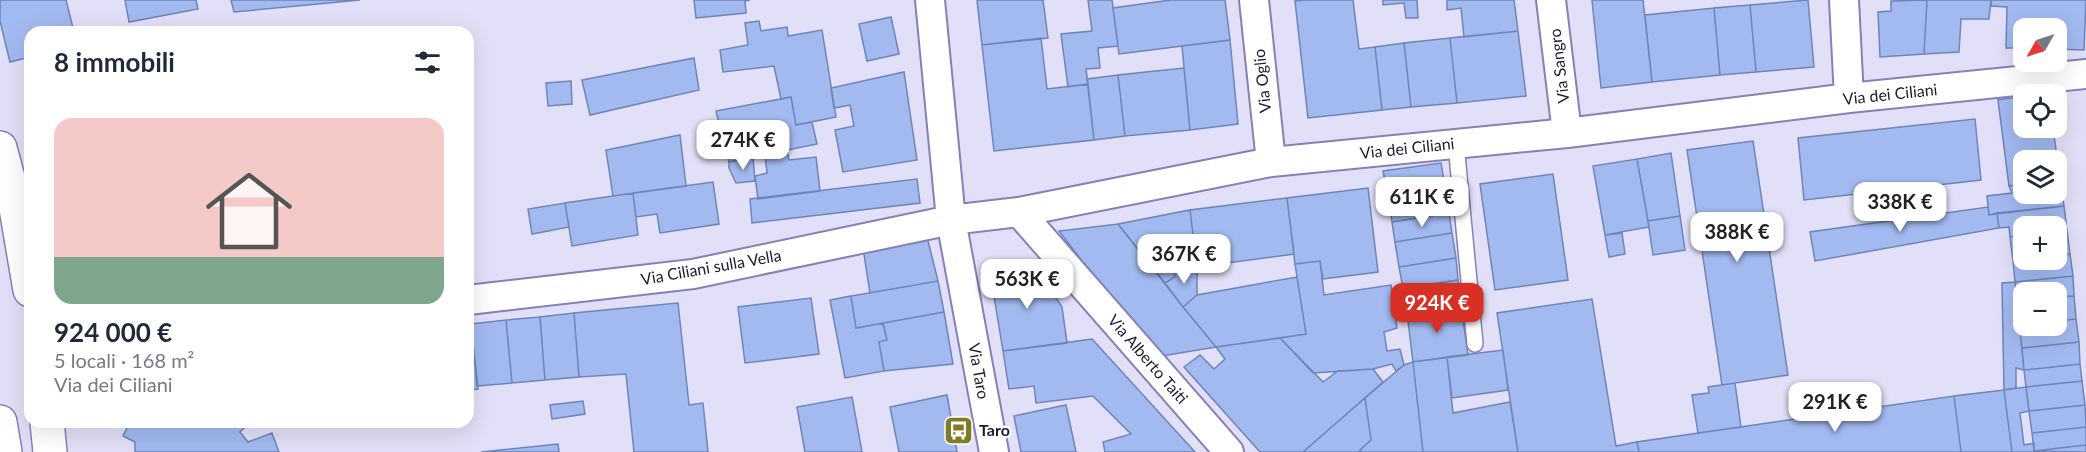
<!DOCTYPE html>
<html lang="it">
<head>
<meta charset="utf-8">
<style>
	body { margin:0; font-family:Lato,sans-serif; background:#f2f2f3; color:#1f2937; height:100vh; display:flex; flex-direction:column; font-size:22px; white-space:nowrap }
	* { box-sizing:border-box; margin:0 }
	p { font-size:20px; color:#747a83 }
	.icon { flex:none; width:33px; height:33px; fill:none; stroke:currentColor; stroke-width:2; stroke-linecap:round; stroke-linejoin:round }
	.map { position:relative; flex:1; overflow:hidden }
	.side { position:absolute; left:24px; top:26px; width:450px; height:402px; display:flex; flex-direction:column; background:#fff; border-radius:18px; box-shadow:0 6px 24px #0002 }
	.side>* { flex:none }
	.needle { width:39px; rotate:231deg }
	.controls { position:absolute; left:2013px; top:18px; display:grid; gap:12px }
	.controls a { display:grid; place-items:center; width:54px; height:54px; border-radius:12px; background:#fff; box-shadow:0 6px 24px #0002; font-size:30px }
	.price { position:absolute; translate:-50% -51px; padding:0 14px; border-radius:12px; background:#fff; color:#222; font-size:20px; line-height:39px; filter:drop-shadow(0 2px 3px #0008) }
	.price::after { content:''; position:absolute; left:50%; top:36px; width:18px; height:14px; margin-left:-9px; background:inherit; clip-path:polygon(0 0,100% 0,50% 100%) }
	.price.on { background:#d93025; color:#fff }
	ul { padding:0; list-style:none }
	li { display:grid; align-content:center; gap:12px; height:318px; padding:0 30px }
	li+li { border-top:2px solid #e0e1e3 }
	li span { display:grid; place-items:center; height:186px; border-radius:18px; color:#555 }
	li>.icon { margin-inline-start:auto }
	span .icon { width:108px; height:108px; fill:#fffc; stroke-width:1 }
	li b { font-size:26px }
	h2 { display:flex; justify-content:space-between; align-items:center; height:72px; padding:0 30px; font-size:26px }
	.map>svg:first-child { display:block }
	.building { fill:#a3baf1; stroke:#6f84b8; stroke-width:1.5 }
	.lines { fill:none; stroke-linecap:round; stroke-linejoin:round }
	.service-casing { stroke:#8580b8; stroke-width:18 }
	.minor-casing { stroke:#8580b8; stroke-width:32 }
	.tertiary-casing { stroke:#8580b8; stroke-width:36 }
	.service { stroke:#fff; stroke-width:15 }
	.minor { stroke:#fff; stroke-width:28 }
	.tertiary { stroke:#fff; stroke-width:33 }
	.labels { text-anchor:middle; stroke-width:5; stroke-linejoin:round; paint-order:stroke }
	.street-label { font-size:16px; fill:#1d1b30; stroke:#fff }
	.poi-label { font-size:16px; font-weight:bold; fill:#1d1b30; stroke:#fff; text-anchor:start }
</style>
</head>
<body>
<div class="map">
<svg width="2086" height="452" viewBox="0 0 2086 452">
	<rect width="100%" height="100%" fill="#e1e0f8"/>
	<path class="building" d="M0,0H66L74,32H30V57L10,62L0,21Z
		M125,0H196L198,9L129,22Z
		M231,0H360L234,12Z
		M694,0H750L745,1L746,13L696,18Z
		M977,0H1043L1048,38L982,45Z
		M1088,0H1112L1118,46L1098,48L1100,68L1086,69L1088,84L1068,87L1061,34L1092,31Z
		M1171,0H1225L1230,40L1119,54L1113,8Z
		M1306,0H1353L1359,49L1375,47L1382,110L1308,118L1295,1Z
		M1383,0H1417L1418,18H1406L1404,3L1383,5Z
		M1447,0H1514L1518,31L1464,37L1461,8L1447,10Z
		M1592,0H1643L1652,82L1601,88Z
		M1808,0L1814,67L1756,72L1750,5Z
		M1927,0H1991L1989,19H1961L1959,52L1924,54Z
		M1927,0L1924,54L1880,57L1878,12L1891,11V1Z
		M1991,0H2086L2084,50L2056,49V28H2024V48H2006L2007,7L1991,6Z
		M1750,5L1756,72L1720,75L1714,8Z
		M1714,8L1720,75L1652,82L1645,15Z
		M891,17L899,54L867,61L859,24Z
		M759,21L761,31L787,27L788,36L822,30L836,117L796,125L791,97L781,99L774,66L723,72L720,50L748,45L745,23Z
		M1518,31L1526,96L1457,103L1450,38Z
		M1041,38L1047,89L1088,84L1094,140L994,151L982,45Z
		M1450,38L1457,103L1411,107L1404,43Z
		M1230,40L1238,124L1190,130L1182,46Z
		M1404,43L1411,107L1382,110L1375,47Z
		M694,58L699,90L590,115L582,80Z
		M1184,68L1190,130L1125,136L1118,75Z
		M904,72L917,160L843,172L835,130L854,126L850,105L834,108L831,88Z
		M1118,75L1125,136L1094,140L1087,79Z
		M571,81L572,104L548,106L546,83Z
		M2024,96V128H2053L2060,179H2056V160H2024V184L2009,186L1998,100Z
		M791,97L796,125L812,122L817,144L729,162L716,111Z
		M1975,119L1981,180L1804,200L1798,138Z
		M680,135L686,186L613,196L606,150Z
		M1753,141L1788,375L1722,385L1687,150Z
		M787,151L789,160L816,157L820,191L758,199L755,176L767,173L765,155Z
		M1671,153L1680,216L1648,221L1637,159Z
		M753,158L755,181L736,183L729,168V162Z
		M1637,159L1649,227L1605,235L1593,166Z
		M1441,163L1445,187L1388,196L1383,171Z
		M1553,174L1568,280L1495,290L1480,184Z
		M917,179L920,203L752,223L750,199Z
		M2056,179H2060L2064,206L1989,215L1987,196L2012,193L2009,186L2024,184V194H2056Z
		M713,182L719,224L660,233L657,214L636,217L633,193Z
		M1445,187L1449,213L1392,222L1388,196Z
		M1368,188L1378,272L1323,279L1320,261L1295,264L1287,198Z
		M633,193L638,235L572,246L565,203Z
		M1287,198L1294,254L1197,267L1190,210Z
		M565,203L569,227L532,234L528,209Z
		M2064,206L2067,230L2056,231V226H2024V235L2010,237L2009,227L1999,228L1997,213Z
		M1988,207L1989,215L1997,213L1999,228L1815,261L1810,232Z
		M1190,210L1197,267L1174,272L1175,277L1165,283L1118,224Z
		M1449,213L1452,233L1395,242L1392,222Z
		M1680,216L1685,250L1653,255L1648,221Z
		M1118,224L1183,307L1216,347L1156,357L1059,231Z
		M925,229L938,281L870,293L862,241Z
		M2067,230L2070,254L2056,256V231Z
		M1452,233L1456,258L1399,267L1395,242Z
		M1622,233L1625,254L1609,257L1605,235Z
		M2024,235V260H2027L2013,261L2010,237Z
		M2070,254L2073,276L2015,282L2013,261L2056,260V256Z
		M1456,258L1458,280L1403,288L1399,267Z
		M1320,261L1324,295L1391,285L1397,328L1384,332L1387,351L1400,349L1404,365L1396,371L1392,364L1373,369L1313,373L1280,338L1306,334L1295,264Z
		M1035,266L1062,307L1067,343L1003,351L990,272Z
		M1197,267V295L1183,307L1165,283L1175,277L1174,272Z
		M2073,276L2074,296L2056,297V292H2024V300L2017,301L2015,282Z
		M1297,277L1306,334L1216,347L1183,307L1197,295Z
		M1458,280L1461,306L1407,313L1403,288Z
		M938,281L944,312L856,328L851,296Z
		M2015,282L2024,370L2016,368V388L2004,390L2002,283Z
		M851,296L856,328L883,323L887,340L879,342L884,371L845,378L830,300Z
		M2074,296L2076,319L2056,321V297Z
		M811,298L819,354L745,363L738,307Z
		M1592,299L1616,446L1637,442L1639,452H1518L1497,313Z
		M2024,300V324H2019L2017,301Z
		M678,303L689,405L703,403L708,452H634L626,374L579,377L574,313Z
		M1461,306L1468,355L1413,362L1407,313Z
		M944,312L953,364L884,371L879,342L887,340L883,323Z
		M574,313L579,377L545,380L540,317Z
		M540,317L545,380L512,383L506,320Z
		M2076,319L2079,342L2022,348L2019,324L2056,326V321Z
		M506,320L512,383L477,386L471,324Z
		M468,324H471L478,389L468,390Z
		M1280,338L1323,382L1338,371L1373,369L1383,382L1303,452H1260L1184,367L1200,355L1214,369L1225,359L1216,347Z
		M1092,339L1195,452H1105L1103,442L1131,434L1093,396L1036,403L1034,386L1009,389L1003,351Z
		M2079,342L2080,364L2024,370L2022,348Z
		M1503,350L1508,390L1452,398L1447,357Z
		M1447,357L1453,413L1510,402L1518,452H1423L1413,362Z
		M1413,362L1423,452H1361V449L1371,440L1365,398L1404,365Z
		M2080,364L2082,381L2026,387L2024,370Z
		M2082,381L2085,405L2029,411L2026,387Z
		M1735,383L1741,427L1698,433L1692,395L1709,393L1708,387Z
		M2026,387L2029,411L2020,413L2024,445L2034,443V452H2012L2004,390Z
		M2004,390L2012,452H1961L1954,396Z
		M947,395L957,452H899L890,407Z
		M1954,396L1961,452H1639L1637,442Z
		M852,397L862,452H805L797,407Z
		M1365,398L1371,440L1358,452H1303Z
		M583,401L585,414L552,419L550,405Z
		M1066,405L1076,452H1021L1014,416Z
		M2085,405L2086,427L2032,433L2029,411Z
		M130,422L141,426L149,422H236L244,428L240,432L248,442L272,433L279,452H135V442L123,436Z
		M2086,427V445L2034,451L2032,433Z
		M558,444L559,452H481Z
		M2086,445V452L2034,451Z"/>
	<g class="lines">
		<defs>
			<path id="service" d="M1456,144L1475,344"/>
			<path id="minor" d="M930,0L951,220L994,452
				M1254,0L1271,162
				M1551,0L1567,133
				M1844,0L1849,98
				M1019,212L1229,452
				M468,300L693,274L951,220L1019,212L1271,162L1567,133L1849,98L2086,74"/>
			<path id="tertiary" d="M0,148L16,208L30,290
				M0,422L5,452
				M47,422L50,452"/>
		</defs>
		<use href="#service" class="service-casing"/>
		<use href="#minor" class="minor-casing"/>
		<use href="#tertiary" class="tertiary-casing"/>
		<use href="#service" class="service"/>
		<use href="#minor" class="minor"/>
		<use href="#tertiary" class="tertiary"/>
	</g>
	<defs>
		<symbol id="bus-square" viewBox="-11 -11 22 22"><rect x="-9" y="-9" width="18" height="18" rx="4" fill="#7f7c24" stroke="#fff"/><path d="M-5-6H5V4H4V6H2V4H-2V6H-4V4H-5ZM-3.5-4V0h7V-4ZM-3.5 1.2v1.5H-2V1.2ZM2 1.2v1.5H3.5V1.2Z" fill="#fff"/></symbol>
	</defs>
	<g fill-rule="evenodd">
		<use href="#bus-square" x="942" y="414" width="33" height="33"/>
	</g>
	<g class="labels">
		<g class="street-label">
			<text transform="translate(1559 66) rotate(-97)" y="6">Via Sangro</text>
			<text transform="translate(1262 81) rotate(-96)" y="6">Via Oglio</text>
			<text transform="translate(1890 94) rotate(-6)" y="6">Via dei Ciliani</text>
			<text transform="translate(1407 148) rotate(-6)" y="6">Via dei Ciliani</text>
			<text transform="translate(711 267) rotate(-10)" y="6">Via Ciliani sulla Vella</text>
			<text transform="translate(1148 359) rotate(49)" y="6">Via Alberto Taiti</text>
			<text transform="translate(979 371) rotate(80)" y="6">Via Taro</text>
		</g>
		<g class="poi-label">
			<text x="979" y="436">Taro</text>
		</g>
	</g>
</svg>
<div class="controls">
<a><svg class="needle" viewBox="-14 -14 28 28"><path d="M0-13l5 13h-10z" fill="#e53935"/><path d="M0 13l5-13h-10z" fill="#747a83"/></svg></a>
<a><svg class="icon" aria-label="locate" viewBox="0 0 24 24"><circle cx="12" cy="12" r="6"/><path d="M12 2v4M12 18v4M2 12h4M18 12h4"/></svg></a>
<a><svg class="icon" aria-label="layers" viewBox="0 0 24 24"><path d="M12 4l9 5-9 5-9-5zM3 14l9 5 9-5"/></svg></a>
<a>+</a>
<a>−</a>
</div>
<b class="price" style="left:743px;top:171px">274K €</b>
<b class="price" style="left:1422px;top:228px">611K €</b>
<b class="price" style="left:1900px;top:233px">338K €</b>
<b class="price" style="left:1737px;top:263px">388K €</b>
<b class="price" style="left:1184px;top:285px">367K €</b>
<b class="price" style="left:1027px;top:310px">563K €</b>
<b class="price on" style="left:1437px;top:334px">924K €</b>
<b class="price" style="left:1835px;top:433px">291K €</b>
<section class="side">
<h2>8 immobili<svg class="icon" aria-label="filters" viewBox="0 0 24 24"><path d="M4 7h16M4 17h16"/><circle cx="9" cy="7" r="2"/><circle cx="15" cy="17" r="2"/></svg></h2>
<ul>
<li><span style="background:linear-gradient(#f6c9c9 75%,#7fa58c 0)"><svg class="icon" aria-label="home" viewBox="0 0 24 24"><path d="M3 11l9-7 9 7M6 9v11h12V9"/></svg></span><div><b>924 000 €</b><p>5 locali · 168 m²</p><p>Via dei Ciliani</p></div></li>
</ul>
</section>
</div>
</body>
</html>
